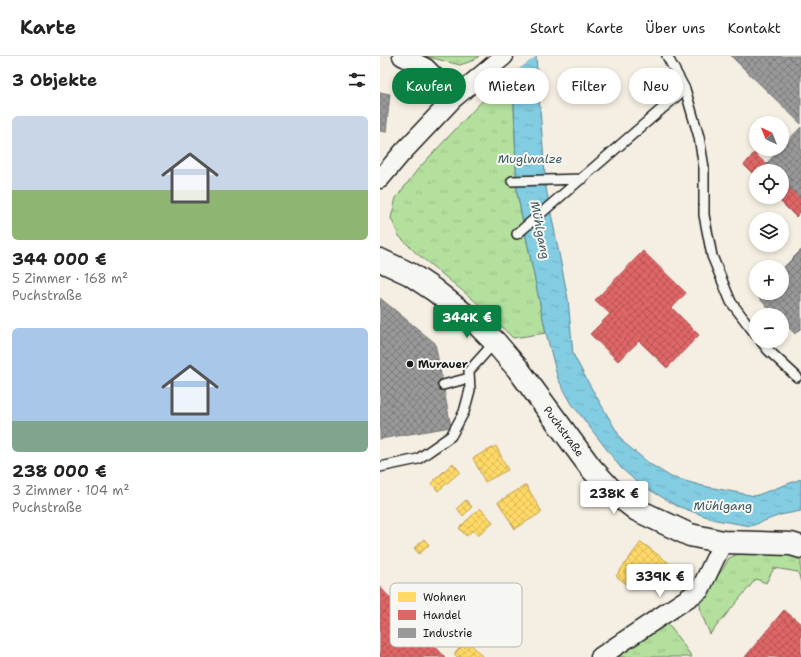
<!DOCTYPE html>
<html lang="de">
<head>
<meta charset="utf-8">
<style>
	body { margin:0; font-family:"Shantell Sans",sans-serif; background:#f6f6f6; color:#222; height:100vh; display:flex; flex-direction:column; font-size:15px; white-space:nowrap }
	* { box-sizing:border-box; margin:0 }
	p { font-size:13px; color:#767676 }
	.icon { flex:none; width:22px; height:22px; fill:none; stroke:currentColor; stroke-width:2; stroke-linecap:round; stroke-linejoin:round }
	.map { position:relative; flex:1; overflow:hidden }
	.panel { display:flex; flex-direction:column; background:#fff; width:380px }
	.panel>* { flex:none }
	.guide { position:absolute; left:12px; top:12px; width:349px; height:36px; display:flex; gap:8px }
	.needle { width:26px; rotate:317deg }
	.tools { position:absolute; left:369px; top:60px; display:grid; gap:8px }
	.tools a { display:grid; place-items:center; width:40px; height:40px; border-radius:50%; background:#fff; box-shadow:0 2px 6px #0003; font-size:20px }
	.price { position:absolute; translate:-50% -34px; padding:0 9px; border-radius:4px; background:#fff; color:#222; font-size:13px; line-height:26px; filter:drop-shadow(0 1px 2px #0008) }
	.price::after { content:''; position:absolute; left:50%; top:24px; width:12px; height:9px; margin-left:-6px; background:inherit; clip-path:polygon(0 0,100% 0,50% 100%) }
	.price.selected { background:#0b8043; color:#fff }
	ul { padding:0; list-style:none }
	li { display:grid; align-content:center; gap:8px; height:212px; padding:0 12px }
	li span { display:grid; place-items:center; height:124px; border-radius:6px; color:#555 }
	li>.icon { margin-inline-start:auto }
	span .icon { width:72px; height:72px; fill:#fffc; stroke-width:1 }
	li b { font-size:17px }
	h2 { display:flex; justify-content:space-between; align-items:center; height:48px; padding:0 12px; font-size:17px }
	.pill { padding:0 14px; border-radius:18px; background:#fff; box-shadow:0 2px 6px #0003; font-size:14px; line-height:36px }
	.pill.selected { background:#0b8043; color:#fff }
	header { display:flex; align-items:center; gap:24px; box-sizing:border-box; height:56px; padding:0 20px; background:#fff; border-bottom:1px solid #e0e0e0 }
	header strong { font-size:19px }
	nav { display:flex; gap:22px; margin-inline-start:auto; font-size:14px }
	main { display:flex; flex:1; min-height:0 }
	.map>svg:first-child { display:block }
	.grass { fill:url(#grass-tufts); stroke:#687e5d }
	.water { fill:url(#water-ripples); stroke:#5a8693 }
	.pier { fill:#f5eee2 }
	.homes { fill:url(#homes-cross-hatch); stroke:#bba050 }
	.shops { fill:url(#shops-cross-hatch); stroke:#a55050 }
	.industry { fill:url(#industry-cross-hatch); stroke:#747474 }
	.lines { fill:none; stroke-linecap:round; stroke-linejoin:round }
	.service-casing { stroke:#1c1c1c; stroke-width:12 }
	.minor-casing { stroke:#1c1c1c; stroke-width:21 }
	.secondary-casing { stroke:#1c1c1c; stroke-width:25 }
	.service { stroke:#f6f6f2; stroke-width:9 }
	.minor { stroke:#f6f6f2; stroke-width:18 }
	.secondary { stroke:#f6f6f2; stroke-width:22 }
	.poi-dot { fill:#1c1c1c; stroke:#f6f6f2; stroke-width:1.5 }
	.labels { text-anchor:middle; stroke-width:4; stroke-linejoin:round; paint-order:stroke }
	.poi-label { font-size:11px; font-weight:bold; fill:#1c1c1c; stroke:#f6f6f2; text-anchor:start }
	.street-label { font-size:11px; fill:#1c1c1c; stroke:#f6f6f2 }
	.water-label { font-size:12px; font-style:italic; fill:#405a62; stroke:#f6f6f2 }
	.key { fill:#f6f6f2; stroke:#b5b5b2; stroke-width:1 }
	.key-label { font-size:11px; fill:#1c1c1c }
</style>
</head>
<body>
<header>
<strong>Karte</strong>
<nav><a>Start</a><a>Karte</a><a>Über uns</a><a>Kontakt</a></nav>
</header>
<main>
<section class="panel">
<h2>3 Objekte<svg class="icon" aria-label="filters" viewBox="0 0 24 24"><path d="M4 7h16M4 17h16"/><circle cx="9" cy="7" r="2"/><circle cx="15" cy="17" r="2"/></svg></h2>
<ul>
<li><span style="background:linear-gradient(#c9d6e8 60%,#8fb573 0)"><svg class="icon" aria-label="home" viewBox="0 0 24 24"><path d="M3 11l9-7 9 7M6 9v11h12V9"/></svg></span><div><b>344 000 €</b><p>5 Zimmer · 168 m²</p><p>Puchstraße</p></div></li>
<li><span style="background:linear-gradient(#a9c7e8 75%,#7fa58c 0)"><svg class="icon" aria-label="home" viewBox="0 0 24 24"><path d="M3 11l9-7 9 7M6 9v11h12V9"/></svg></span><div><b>238 000 €</b><p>3 Zimmer · 104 m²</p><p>Puchstraße</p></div></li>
</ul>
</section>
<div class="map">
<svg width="421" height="601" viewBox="0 0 421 601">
	<defs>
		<pattern id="grass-tufts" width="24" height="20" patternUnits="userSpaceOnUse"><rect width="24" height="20" fill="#b4e09e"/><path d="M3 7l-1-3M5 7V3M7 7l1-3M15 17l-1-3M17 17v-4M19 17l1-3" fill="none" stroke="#9ac088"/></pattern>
		<pattern id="water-ripples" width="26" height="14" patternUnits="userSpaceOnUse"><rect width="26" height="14" fill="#83cde3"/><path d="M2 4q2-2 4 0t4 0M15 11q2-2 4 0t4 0" fill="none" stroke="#71afc2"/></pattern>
		<pattern id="homes-cross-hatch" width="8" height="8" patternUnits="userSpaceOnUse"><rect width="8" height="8" fill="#ffd966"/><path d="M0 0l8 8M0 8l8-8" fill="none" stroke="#daba58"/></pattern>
		<pattern id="shops-cross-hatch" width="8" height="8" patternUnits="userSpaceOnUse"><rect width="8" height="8" fill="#e06666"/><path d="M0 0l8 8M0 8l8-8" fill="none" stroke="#b55353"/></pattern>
		<pattern id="industry-cross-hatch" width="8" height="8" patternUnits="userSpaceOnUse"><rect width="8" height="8" fill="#999"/><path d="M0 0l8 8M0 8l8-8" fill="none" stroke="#7c7c7c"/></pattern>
	</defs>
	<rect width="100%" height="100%" fill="#f5eee2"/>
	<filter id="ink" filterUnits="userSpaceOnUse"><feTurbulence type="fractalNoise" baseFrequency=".025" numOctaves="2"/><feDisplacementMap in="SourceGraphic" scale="8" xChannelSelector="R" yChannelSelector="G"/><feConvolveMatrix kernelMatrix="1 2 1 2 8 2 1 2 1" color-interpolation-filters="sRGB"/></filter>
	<g filter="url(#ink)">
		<path class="grass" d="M45,0H99L94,4L80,9Z
			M133,18L137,137L166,277L133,282L95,245L35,196L19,180L11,162L16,142L38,113L104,43Z
			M391,495L421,502V526L418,516L394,512L386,527L376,523L330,578L321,557L319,541L331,528L343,513L349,502L363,496Z
			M286,565L312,601H237Z"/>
		<path class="water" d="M156,0L166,132L188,243L193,298L209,328L243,386L270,408L291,421L323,430L375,440L421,423V455L400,459L371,470L336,464L297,450L258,427L241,412L192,348L178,323L166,277L137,137L133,18Z"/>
		<path class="pier" d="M131,0H157L131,19Z"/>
		<path class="homes" d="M116,390L128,414L105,426L93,402Z
			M73,407L80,416L58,435L51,427Z
			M146,429L162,456L135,473L118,446Z
			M86,444L92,451L83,460L77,452Z
			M100,452L113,466L98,480L93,474L86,480L79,472Z
			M44,483L49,489L39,498L34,492Z
			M261,486L297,513L279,537L261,524L254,534L236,520Z
			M90,587L102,600L101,601H77L74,598L83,589L85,592Z"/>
		<path class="shops" d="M374,97L386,108L393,115H376V121L364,109Z
			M402,124L421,143V155L416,161L396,141H402Z
			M263,195L306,237L292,252L319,279L287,312L259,285L238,305L210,278L230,258L215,244Z
			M0,531L65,601H0Z
			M404,554L421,568V601H365Z"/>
		<path class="industry" d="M351,0H421V68Z
			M0,36L10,38L6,76L0,75Z
			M421,71V143L402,124V115H393L386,108L400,93H402V91Z
			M421,194V272L415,278L402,265V259H395L376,239L378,237H402V213Z
			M0,242L55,287L71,371L0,383Z"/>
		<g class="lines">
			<defs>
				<path id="service" d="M287,0L305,33L319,81L324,112V159L332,200L351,246L376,279
					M132,125L202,123
					M137,178L305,33
					M381,285L388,294L417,321
					M63,329L89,322
					M0,411L38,403L71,380L84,356L90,334L89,315L115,286"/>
				<path id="minor" d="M22,0L46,12L61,27L73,43
					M0,123L22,97L73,43L124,0
					M220,601L320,534L343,486"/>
				<g id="secondary">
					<path id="s1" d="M0,204L30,218L54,234L98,269L115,286L138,313L211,412L232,435L257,454L310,479L343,486L411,488L421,491"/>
				</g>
			</defs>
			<use href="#service" class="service-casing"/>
			<use href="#minor" class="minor-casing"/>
			<use href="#secondary" class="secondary-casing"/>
			<use href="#service" class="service"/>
			<use href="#minor" class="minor"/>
			<use href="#secondary" class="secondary"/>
		</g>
	</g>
	<circle class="poi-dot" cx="30" cy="308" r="4"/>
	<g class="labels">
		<g class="poi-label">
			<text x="38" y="312">Murauer</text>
		</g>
		<g class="street-label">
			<text dy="4" stroke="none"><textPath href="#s1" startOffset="255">Puchstraße</textPath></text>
		</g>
		<g class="water-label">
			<text x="150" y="107">Muglwalze</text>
			<text transform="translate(160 174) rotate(79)" y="4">Mühlgang</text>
			<text x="343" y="454">Mühlgang</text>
		</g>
	</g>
	<rect x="10" y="527" width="132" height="64" rx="6" class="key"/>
	<rect x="18" y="536" width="18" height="10" fill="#ffd966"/>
	<rect x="18" y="554" width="18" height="10" fill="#e06666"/>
	<rect x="18" y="572" width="18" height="10" fill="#999"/>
	<g class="key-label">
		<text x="43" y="545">Wohnen</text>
		<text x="43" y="563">Handel</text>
		<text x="43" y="581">Industrie</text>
	</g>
</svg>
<div class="tools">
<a><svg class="needle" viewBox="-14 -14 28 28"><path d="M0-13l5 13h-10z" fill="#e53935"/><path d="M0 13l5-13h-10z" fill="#767676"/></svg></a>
<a><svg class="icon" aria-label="locate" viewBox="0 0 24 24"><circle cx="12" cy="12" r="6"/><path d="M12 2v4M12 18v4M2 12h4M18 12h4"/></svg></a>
<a><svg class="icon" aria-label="layers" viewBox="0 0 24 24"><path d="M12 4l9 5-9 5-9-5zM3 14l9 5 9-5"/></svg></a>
<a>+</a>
<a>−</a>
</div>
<b class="price selected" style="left:87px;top:283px">344K €</b>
<b class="price" style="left:234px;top:459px">238K €</b>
<b class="price" style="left:280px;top:542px">339K €</b>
<div class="guide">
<a class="pill selected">Kaufen</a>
<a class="pill">Mieten</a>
<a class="pill">Filter</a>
<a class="pill">Neu</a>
</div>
</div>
</main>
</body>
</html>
